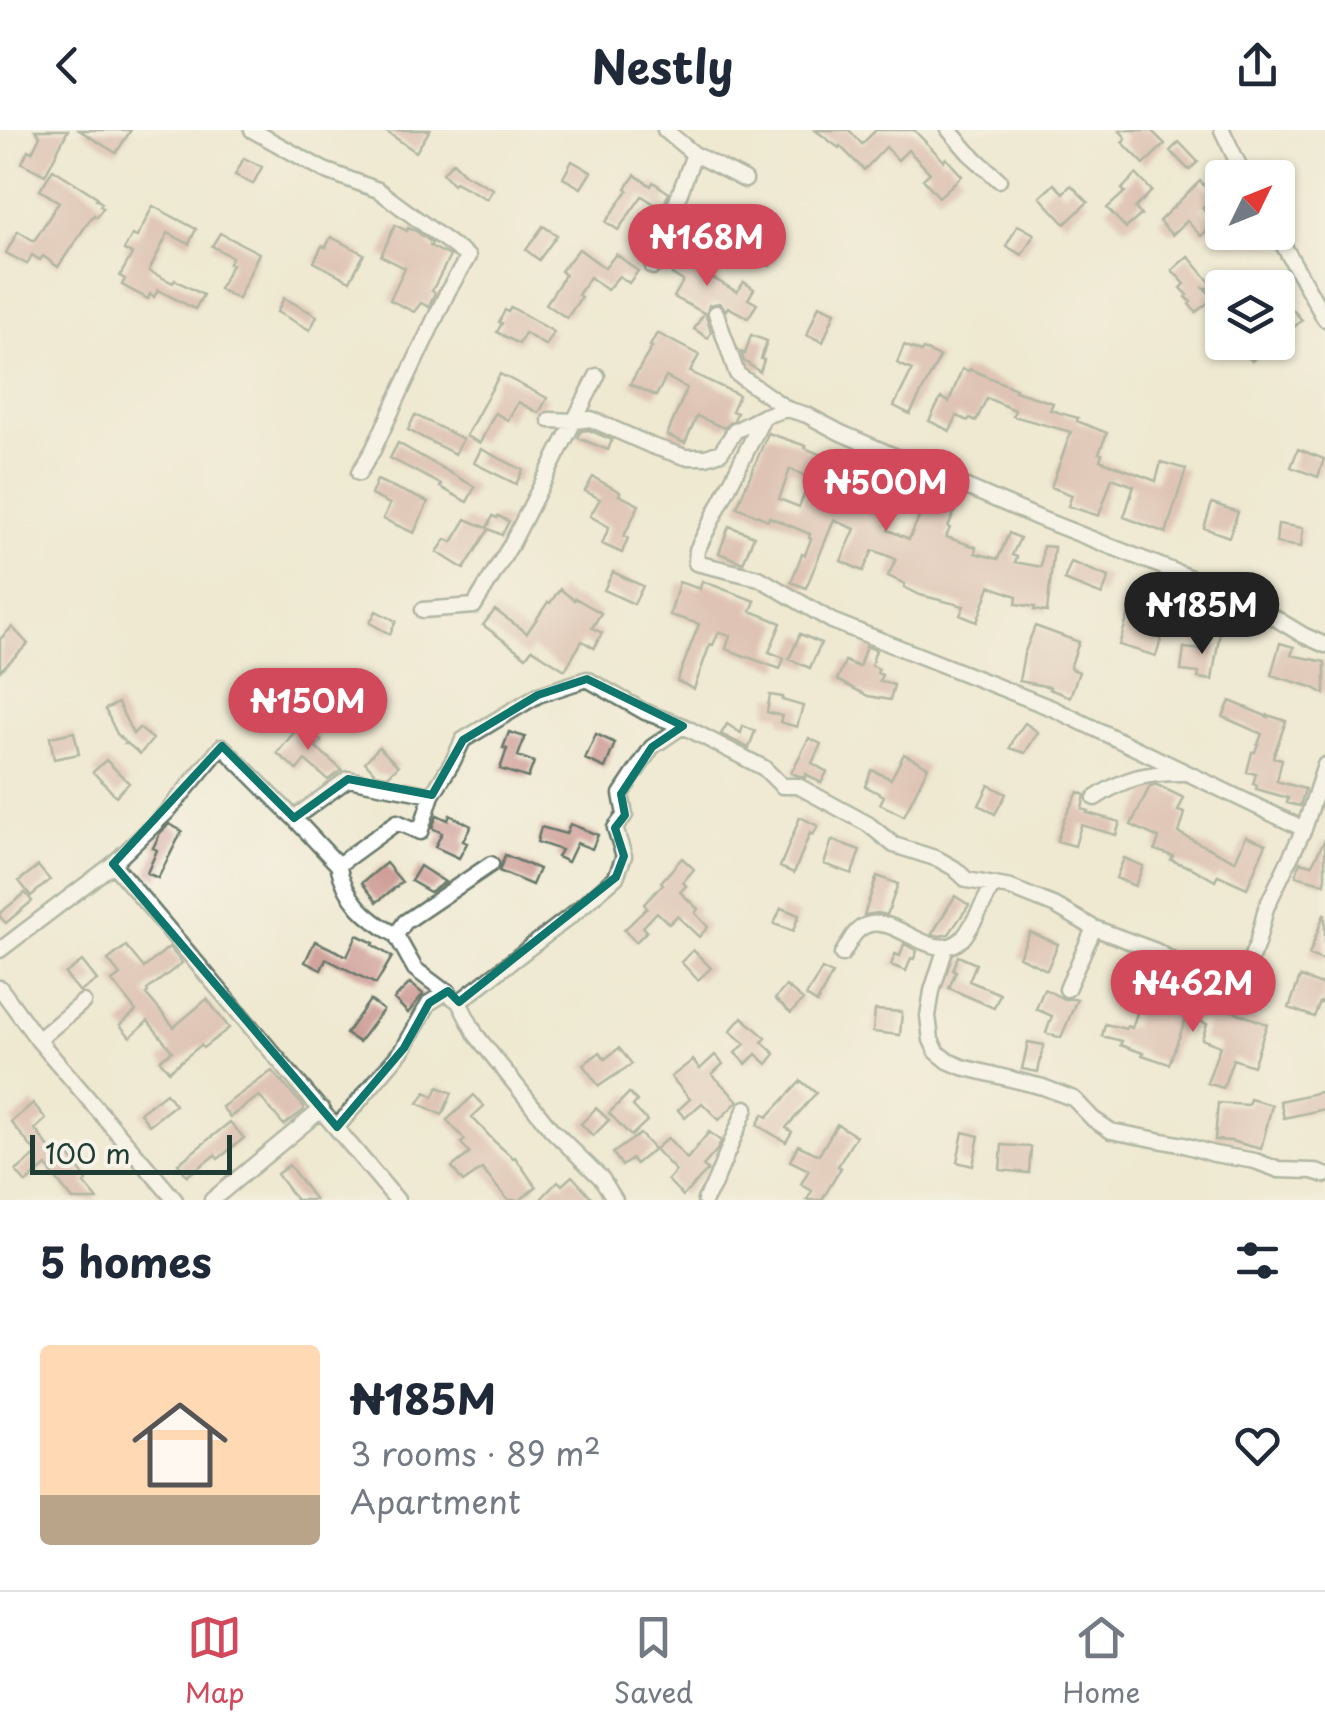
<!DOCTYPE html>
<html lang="en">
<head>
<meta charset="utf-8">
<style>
	body { margin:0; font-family:"Playpen Sans",sans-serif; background:#f6f6f7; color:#1f2937; height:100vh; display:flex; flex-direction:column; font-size:38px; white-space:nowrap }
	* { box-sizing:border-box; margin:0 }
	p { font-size:32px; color:#747a83 }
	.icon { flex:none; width:55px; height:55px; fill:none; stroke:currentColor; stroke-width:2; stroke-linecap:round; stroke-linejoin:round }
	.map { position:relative; height:1070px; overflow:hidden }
	.drawer { display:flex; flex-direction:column; background:#fff; flex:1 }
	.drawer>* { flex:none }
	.needle { width:65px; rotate:47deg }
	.tools { position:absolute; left:1205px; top:30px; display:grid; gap:20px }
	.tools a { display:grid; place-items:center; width:90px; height:90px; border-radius:10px; background:#fff; box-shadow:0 2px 8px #0004; font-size:50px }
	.scale { position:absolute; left:30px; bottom:25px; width:202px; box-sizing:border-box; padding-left:10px; border:5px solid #1f3d34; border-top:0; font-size:28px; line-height:35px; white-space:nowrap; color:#1f3d34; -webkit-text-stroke:8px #f7f3e8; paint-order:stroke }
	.price { position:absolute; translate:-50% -85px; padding:0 22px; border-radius:35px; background:#d1495b; color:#fff; font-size:32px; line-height:65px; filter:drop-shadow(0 2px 5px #0008) }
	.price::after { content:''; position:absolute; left:50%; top:60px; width:30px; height:22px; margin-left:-15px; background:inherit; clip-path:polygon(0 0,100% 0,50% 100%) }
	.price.active { background:#222; color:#fff }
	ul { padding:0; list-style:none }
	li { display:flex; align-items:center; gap:30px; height:250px; padding:0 40px }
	li span { display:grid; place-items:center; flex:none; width:280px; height:200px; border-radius:10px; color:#555 }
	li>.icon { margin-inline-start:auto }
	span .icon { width:120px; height:120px; fill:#fffc; stroke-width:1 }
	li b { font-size:42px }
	h2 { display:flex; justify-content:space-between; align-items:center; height:120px; padding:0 40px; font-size:42px }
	header { display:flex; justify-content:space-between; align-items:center; height:130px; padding:0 40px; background:#fff; font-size:45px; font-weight:700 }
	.dock { display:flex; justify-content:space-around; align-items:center; height:140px; border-top:2px solid #e0e1e3; background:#fff; font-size:28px; color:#747a83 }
	.dock a { display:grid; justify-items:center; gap:5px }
	.dock .active { color:#d1495b }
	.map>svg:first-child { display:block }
	.building { fill:#cc9893; fill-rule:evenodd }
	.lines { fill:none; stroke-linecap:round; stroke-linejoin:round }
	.street-casing { stroke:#68796b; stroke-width:19 }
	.street { stroke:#fff; stroke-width:14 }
	.marked { fill:none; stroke:#0f766e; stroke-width:8; stroke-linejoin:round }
</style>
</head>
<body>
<header><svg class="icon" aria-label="back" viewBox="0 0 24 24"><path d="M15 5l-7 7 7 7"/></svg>Nestly<svg class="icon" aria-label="share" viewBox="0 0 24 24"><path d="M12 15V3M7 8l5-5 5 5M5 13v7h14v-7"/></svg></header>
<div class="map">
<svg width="1325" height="1070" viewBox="0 0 1325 1070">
	<rect width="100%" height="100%" fill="#f7f3e8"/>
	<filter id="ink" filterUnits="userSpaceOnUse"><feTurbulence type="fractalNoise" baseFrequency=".01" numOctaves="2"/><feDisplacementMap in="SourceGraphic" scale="20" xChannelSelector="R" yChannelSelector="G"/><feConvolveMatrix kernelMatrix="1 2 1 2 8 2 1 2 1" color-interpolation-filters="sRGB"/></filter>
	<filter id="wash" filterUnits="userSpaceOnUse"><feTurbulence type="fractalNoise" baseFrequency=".0048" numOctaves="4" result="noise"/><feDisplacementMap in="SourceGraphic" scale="40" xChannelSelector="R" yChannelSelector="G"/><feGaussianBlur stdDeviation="2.25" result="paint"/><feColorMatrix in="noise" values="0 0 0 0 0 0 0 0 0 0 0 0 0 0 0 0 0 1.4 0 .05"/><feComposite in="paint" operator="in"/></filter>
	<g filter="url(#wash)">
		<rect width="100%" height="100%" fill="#efe9d2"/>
		<g id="blocks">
			<path class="building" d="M35,0H68L45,45L22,33L28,20L32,22L40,6Z
				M79,0H131L116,23Z
				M384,0H430L416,22Z
				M815,0H849L862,14L876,0H914L944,31L946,28L962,46L939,67L923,49L930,43L908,20L898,30L886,17L864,40L840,16L839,18Z
				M1119,0H1151L1165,14L1144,34L1122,12L1126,8Z
				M1179,12L1198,32L1189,40L1170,21Z
				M244,28L262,37L253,54L235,45Z
				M572,31L591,42L581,58L563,48Z
				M453,32L465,44L493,59L487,69L455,52L453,54L443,43Z
				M53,39L97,67L96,69L102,73L100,76L103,78L97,87L94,85L89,91L58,137L43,126L40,130L32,125L27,134L6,123L18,101L34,111L59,72L40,60Z
				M1136,44L1152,61L1135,78L1141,85L1126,98L1107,78L1125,62L1122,59Z
				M635,45L651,56L653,52L669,63L662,79L642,66L618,100L606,92L628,60L626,58Z
				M1200,51L1214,65L1202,78L1215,93L1201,106L1187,91L1172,105L1159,91Z
				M1054,54L1063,63L1071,55L1088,72L1065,94L1040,67Z
				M153,76L196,99L189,114L168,103L149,141L173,153L175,150L203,165L195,179L158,160L154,167L150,164L148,169L122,155L125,149L120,146L132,124L124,120L132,105L137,107Z
				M395,95L407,101L408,98L416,101L432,113L430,116L450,126L432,161L435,163L429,177L421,173L414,182L390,170L405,138L381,126Z
				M1018,95L1034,104L1022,125L1006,116Z
				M543,96L557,105L539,130L526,120Z
				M220,103L259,123L238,169L219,159L232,134L229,133L232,127L212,116Z
				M331,107L364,124L350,151L314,132L322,116L326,117Z
				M687,110L706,121L696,138L737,162L744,152L754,159L748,169L757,174L748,188L728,177L726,180L719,173L709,175L706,186L711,202L708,208L694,199L704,183L674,167L683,151L672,144L681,127L678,125Z
				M745,111L774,126L770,136L748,124L742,136L732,131Z
				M579,119L605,138L616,124L638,141L629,153L619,146L607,160L590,147L578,165L581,167L567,188L546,174L565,145L561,141Z
				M1188,126L1215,158H1204L1214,168L1196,182L1189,174L1191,172L1186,167L1188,165L1181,158L1185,154L1172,140Z
				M284,168L317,186L310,200L277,182Z
				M1283,169L1302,190L1285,205L1283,203L1278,209V175Z
				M819,175L835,182L823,212L807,205Z
				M511,177L554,202L546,216L525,203L519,214L497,202L502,193L499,192L505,180L508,182Z
				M657,203L699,225L690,242L739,265L732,281L737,283L734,290L724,298L697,286L685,313L667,305L687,258L666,247L656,266L630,254L652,217L650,216Z
				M751,205L767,211L761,229L764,230L760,242L744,231L741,222L745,224Z
				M1233,212H1271L1252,231Z
				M904,215L921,222L923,219L940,227L910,284L894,276L912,240L897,233Z
				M962,239L969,241L970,239L1016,259L1015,261L1053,273L1050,280L1078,288L1077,291L1107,303L1099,323L1102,324L1100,330L1156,351L1161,332L1186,339L1166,403L1124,387L1134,356L1112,348L1099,386L1068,376L1072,365L1051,357L1071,302L1013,286L1015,280L987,268L976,291L970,288L968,291L957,286L950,301L929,291L941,268L949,272Z
				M500,244L547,268L539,283L518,272L508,290L495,283L480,313L466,306Z
				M415,285L463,309L455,324L408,300Z
				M589,300L612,310L608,320L578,308L581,301Z
				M768,303L806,316L805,318L835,331L825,355L859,370L857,374L876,382L894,351L907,359L890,389L892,390L888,400L909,409L929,366L956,379L948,397L950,398L946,407L976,417L975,423L998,429L1009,403L1020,408L1012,425L1017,427L1015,432L1041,437L1043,416L1054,417L1047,482L1034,480L1035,477L1016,474L1017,466L990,456L977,492L960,485L964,476L920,465L904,457L905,454L888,446L896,429L873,420L863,441L841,431L855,399L834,390L806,458L791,452L802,424L805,425L811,409L809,408L810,404L769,387L768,390L737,377ZM790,339L811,348L799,377L779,369Z
				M398,313L475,357L467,372L440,357L442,355L390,328Z
				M481,319L523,340L516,354L474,333Z
				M1298,319L1324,329L1318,347L1291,337Z
				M593,347L620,362L619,365L639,375L624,406L628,408L622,423L602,414L609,397L590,386L600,369L585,361Z
				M377,350L428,372L414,403L383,389L390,374L371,365Z
				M1212,373L1238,382L1229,407L1204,398Z
				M493,386L497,388L498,386L509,391L502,405L489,399L464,439L437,422L446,409L452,412L466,389L487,398Z
				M1278,394L1303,398L1301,417L1276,413Z
				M729,396L754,406L743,433L719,423Z
				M1071,432L1109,447L1102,465L1064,450Z
				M613,442L643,456L634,474L604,460Z
				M1159,447L1177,455L1174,465L1191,469L1185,493L1168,488L1156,526L1119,515L1137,457L1155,462Z
				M702,451L755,471L751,481L781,493L769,522L784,528L780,539L726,519L730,506L719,502L713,515L710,514L694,559L677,551L699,494L670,485L679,452L700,459Z
				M560,459L574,470L575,468L601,483L592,498L602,503L594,518L582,511L565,540L532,519L526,527L483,495L495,480L527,503L548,472L550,473Z
				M376,481L396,491L390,504L370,493Z
				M1035,496L1079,512L1070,538L1079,542L1070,567L1049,559L1050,557L1019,551L1024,524Z
				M12,497L28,514L0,541V509Z
				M1206,500L1220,502L1212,550L1198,548L1199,543L1181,541L1184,518L1202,520Z
				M800,504L821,513L810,538L789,529Z
				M1280,513L1294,517L1291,525L1325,532V564L1312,557L1271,545Z
				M866,516L876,520L871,535L879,539L877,543L882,545L879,551L894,555L890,570L868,566L837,550L845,531L859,537Z
				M770,565L783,567L782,570L803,576L797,597L780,592L782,586L767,582Z
				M1230,571L1268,587V585L1286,591L1273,627L1282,629L1277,651L1305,659L1300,676L1287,673L1288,668L1256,659L1257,655L1253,654L1256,644L1247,642L1252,622H1255L1262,604L1223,587Z
				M118,573L133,604L139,598L153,609L140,624L128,614H125L126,613L117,604L105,579Z
				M1025,593L1038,602L1025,623L1010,618L1014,608Z
				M301,594L321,611L316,617L342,640L328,650L305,630L297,640L277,623Z
				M727,594L741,603L743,596L755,601L749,618L721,604Z
				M74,602L79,624L54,629L50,607Z
				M509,602L525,607L518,626L534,632L528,648L500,639L507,619L503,618Z
				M596,604L615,613L605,638L585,629Z
				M809,608L821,614L812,633L827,642L821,653L806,644L805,648L791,643Z
				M379,617L398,636L388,646L376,644L365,632Z
				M904,624L928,637L904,686L880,674L884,666L865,656L872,640L891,649Z
				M106,630L129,653L116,666L93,642Z
				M989,655L1006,664L995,684L979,675Z
				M1157,655L1184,668L1178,681L1185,683L1179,703L1235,731L1246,706L1266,714L1247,758L1218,745L1215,751L1194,739L1171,730L1173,726L1155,720L1159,708L1131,695L1150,656Z
				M1078,662L1085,665L1082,679L1088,681L1087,683L1120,692L1116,705L1081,695L1075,716L1057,711L1064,689Z
				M437,685L448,690L450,685L471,696L463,711L467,713L459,728L435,717L442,703L432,698Z
				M800,687L818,696L813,705L810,703L794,743L780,737Z
				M169,694L182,701L158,748L147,743L157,720L153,718L160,703Z
				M570,694L598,705L592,719L577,713L568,732L557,727L561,720L537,712L541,697L566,704Z
				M1325,709V754L1296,746L1300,732L1312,735Z
				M832,710L860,720L852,744L824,734Z
				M505,725L539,739L532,755L499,741Z
				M682,728L694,739L683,752L686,756L680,762L698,779L695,783L708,797L699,807L677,786L669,794L657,782L643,797L647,801L636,812L624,800L647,778L644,774L663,754L661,752Z
				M1124,728L1143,736L1135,756L1116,748Z
				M386,733L402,752L377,772L362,753Z
				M38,736L50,750L31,766L19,751Z
				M420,736L445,752L430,762L411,751Z
				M877,746L898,754L887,785L878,783L864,785Z
				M25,763L32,771L6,793L0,787V783Z
				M955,766L969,775L949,804L940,806L932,804Z
				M781,778L799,785L793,801L774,794Z
				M1324,784L1325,785V831L1309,825Z
				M1030,802L1058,814L1047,840L1019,827Z
				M357,805L374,813L373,815L392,827L376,854L326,829L321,840L305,832L315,811L347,826Z
				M904,814L917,821L914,829L911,828L906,841L891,835L895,824L900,826Z
				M126,816L144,838L169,817L182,833L147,860L148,862L146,864L174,897L207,869L229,898L203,918L201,915L169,941L160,930L172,921L148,891L130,907L120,895L136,881L112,851L120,845L108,830Z
				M693,820L711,838L698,850L681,832Z
				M958,826L976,834L969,851L1000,864L994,878L949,858L956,841L953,840Z
				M82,831L97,850L80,862L65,844Z
				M822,839L832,844L817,873L806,866Z
				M1300,847L1325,856L1323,873L1320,872L1314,887L1289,878Z
				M410,853L423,864L408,883L394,869Z
				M786,856L803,870L791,883L775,869Z
				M1044,859L1064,869H1077L1061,908L1046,903L1052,886L1036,879Z
				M1180,867L1213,877L1214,874L1267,894L1253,936L1233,929L1223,958L1207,953L1220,916L1202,909L1207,894L1187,886L1169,934L1142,925L1143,923L1120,915L1122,911L1102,906L1105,894L1126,899L1127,896L1132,898L1140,874L1155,879L1156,876L1174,882Z
				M370,870L383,880L359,912L346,904Z
				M875,880L902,882L900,905L873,902Z
				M742,887L766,908L762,912L775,924L767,934L756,924L746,934L735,923L745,914L730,901Z
				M1028,912L1044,915L1038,942L1022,939Z
				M619,918L632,934L599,956L583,935L600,922L605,929Z
				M715,925L723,934L712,944L738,971L719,990L702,973L685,988L678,980L690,969L671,947L693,930L700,939Z
				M272,941L304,977V980L284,995L259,966L230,987L222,977Z
				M801,951L816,963L786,998L792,1002L786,1012L757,995L763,984L767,987Z
				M438,957L452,963L442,985L418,973L426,962L433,967Z
				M1325,961V979L1284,988L1280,971Z
				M166,963L175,975L149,995L140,983Z
				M629,963L637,971L633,976L647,991L631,1006L609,983Z
				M474,965L484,976L472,987L494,1011L513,1028L515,1027L536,1057L520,1070H508L482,1039L463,1052L452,1037L470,1023L461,1013L465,1010L447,990Z
				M1250,969L1272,975L1261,1019L1231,1011L1215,1010L1218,973L1248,975Z
				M33,973L46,989L35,999L60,1033L69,1026L87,1050L84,1053L98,1070H73L46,1036L26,1053L16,1041L37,1024L11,992Z
				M596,978L609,990L593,1006L581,994Z
				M230,992L244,1008L218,1029L215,1025L187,1046L178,1034Z
				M837,994L856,1006L838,1036L841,1038L822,1070H807L812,1061L801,1054L809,1040L790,1031L798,1015L819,1025Z
				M709,1002L721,1011L717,1020L703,1036L708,1040L683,1066L668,1050L676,1041L655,1019L668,1008L687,1029Z
				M963,1002L979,1006L973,1036L957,1032Z
				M640,1004L654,1019L636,1034L632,1029L622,1036L613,1023Z
				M1002,1015L1031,1017L1029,1043L1000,1040Z
				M289,1035L315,1070H296L277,1044Z
				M572,1046L594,1070H540L558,1051L562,1055Z"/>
		</g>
	</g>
	<g filter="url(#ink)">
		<use href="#blocks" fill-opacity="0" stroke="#68796b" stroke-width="2.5"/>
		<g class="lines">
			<defs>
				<path id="street" d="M252,0L324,40L378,60L468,127L448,161L373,320L359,343
					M665,0L694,24L745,50
					M949,0L969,23L999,50
					M1222,0L1245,48
					M1276,102L1325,189
					M653,137L694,24
					M716,183L737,244L787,279
					M764,286L697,420L696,433L759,448L832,491L1054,579L1304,699
					M550,290L574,291L591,289L652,316L685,327H706L721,322L735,301L764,286L787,279L807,285L841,303L1041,389L1209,455L1260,479L1303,505L1325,515
					M423,480L474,476L512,413L597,246
					M432,665L453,631L463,610L538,565L587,549L645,582L683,596L764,638L782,656H798L868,694L894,715L938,729L954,738L967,750L1011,758L1056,776L1094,798L1156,821L1216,855L1233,852L1248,835L1257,814L1266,778L1304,699L1325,635
					M1095,668C1126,647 1146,643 1183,643
					M294,688L338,735
					M113,734L397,1070
					M491,734L405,792L396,805L415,839L459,872L476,905L551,999L602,1049L615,1070
					M946,817L932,861L928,886L931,910L937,922L948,931L962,937L1043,957L1074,969L1093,989L1111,1001L1184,1015L1214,1024L1255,1031L1279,1040L1313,1041L1325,1045
					M0,820L113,734L167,682L222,616L294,688L348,649L432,665L420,702L397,692L338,735C346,770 365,788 396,805
					M842,824C849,814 854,799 867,795C897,784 933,836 962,809C971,800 986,768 993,755
					M0,858L38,910
					M1067,859L1094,798
					M83,872L38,910L175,1070
					M459,872L572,785L616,747L624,726L615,698L625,685L621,664L652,617L683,596
					M337,997L404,918L429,873L448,861
					M212,1070L322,979
					M705,1070L714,1054L746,978"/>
			</defs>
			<use href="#street" class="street-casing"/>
			<use href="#street" class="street"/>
		</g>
	</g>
	<path d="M0 0H1325V1070H0ZM587,549L683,596L652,617L621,664L625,685L615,698L624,726L616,747L459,872L448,861L429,873L404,918L337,997L113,734L222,616L294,688L348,649L432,665L463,610L538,565Z" fill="#efe9d2" fill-opacity=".55" fill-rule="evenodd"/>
	<path class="marked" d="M587,549L683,596L652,617L621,664L625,685L615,698L624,726L616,747L459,872L448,861L429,873L404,918L337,997L113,734L222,616L294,688L348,649L432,665L463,610L538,565Z"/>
</svg>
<div class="tools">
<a><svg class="needle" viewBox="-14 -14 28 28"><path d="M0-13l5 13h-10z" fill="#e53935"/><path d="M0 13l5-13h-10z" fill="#747a83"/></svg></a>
<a><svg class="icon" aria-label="layers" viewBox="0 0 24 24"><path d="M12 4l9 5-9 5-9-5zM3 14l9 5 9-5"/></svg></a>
</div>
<div class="scale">100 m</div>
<b class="price" style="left:707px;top:159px">₦168M</b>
<b class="price" style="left:886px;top:404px">₦500M</b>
<b class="price active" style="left:1202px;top:527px">₦185M</b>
<b class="price" style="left:308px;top:623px">₦150M</b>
<b class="price" style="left:1193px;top:905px">₦462M</b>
</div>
<section class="drawer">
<h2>5 homes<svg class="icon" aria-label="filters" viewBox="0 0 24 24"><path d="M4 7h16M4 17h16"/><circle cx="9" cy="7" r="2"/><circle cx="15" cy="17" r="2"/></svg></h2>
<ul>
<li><span style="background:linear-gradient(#ffd9b3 75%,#b9a48a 0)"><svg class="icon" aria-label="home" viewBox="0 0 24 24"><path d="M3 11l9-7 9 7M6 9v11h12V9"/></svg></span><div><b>₦185M</b><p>3 rooms · 89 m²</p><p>Apartment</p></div><svg class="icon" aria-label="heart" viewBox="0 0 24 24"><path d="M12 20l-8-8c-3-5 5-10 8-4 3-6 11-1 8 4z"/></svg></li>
</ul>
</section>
<nav class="dock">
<a class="active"><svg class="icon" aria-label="map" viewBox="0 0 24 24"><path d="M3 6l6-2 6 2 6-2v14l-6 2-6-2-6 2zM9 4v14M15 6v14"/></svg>Map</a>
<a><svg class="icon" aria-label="saved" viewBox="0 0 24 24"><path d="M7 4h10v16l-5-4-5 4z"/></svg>Saved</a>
<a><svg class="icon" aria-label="home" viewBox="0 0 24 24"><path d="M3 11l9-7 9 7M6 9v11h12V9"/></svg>Home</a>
</nav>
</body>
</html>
